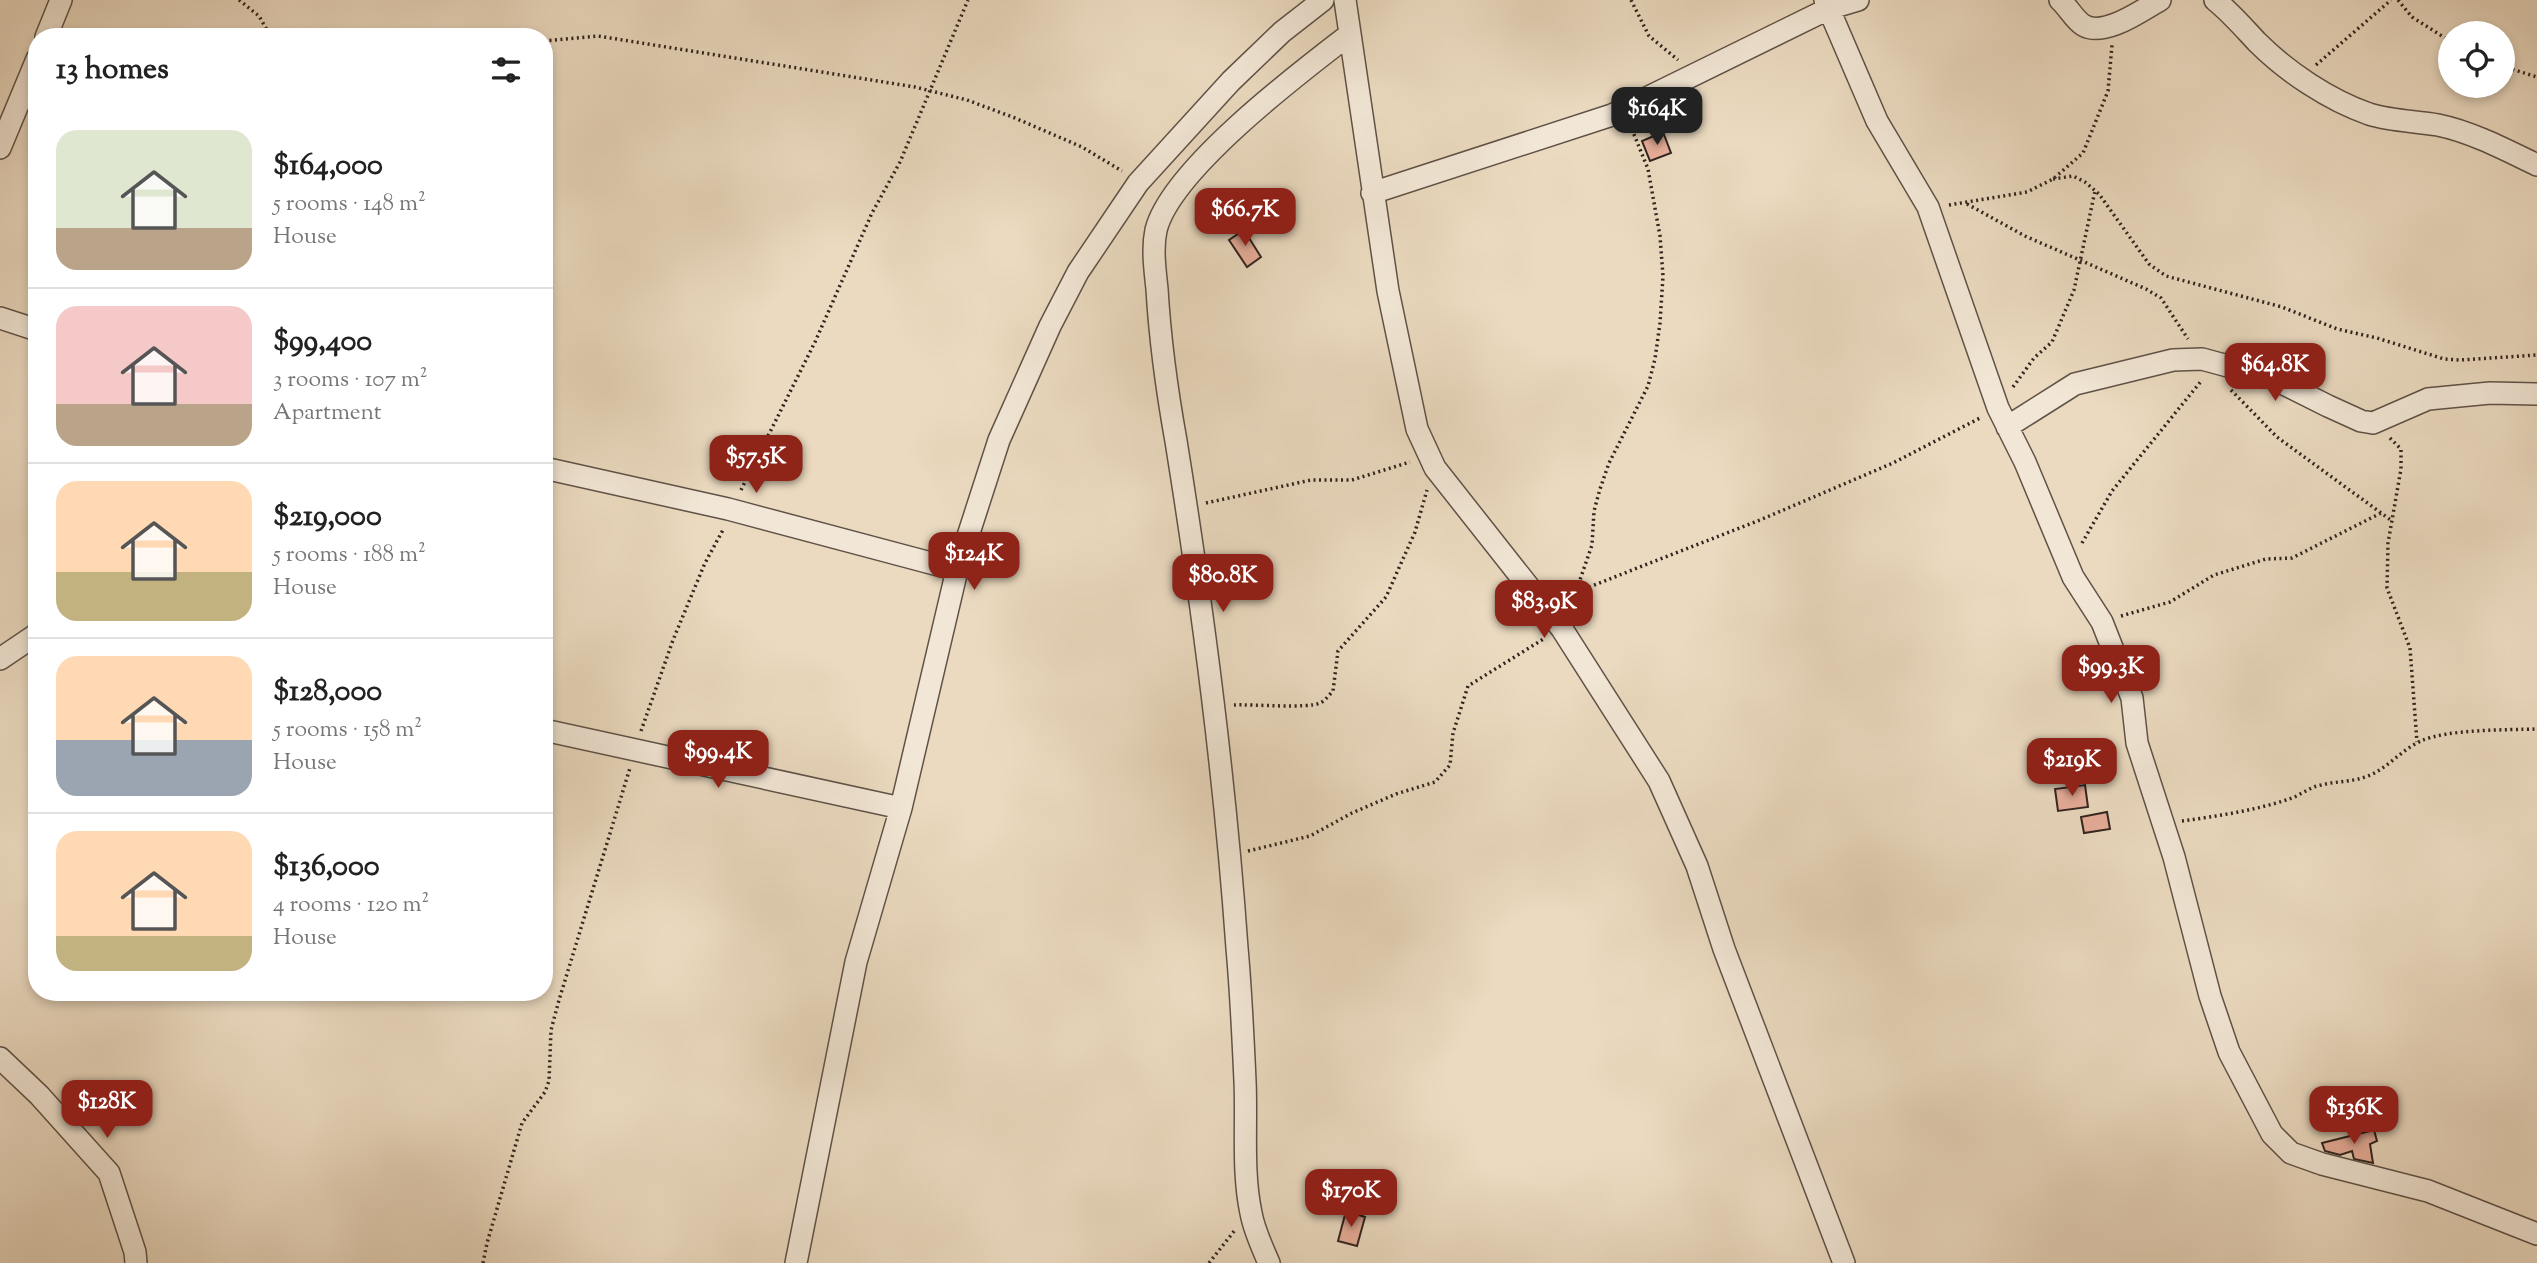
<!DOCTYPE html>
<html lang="en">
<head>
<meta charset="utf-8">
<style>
	body { margin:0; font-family:"Sorts Mill Goudy",serif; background:#f2f2f2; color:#222; height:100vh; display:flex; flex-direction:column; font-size:26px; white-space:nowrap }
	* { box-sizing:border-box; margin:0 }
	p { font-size:23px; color:#767676 }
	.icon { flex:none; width:38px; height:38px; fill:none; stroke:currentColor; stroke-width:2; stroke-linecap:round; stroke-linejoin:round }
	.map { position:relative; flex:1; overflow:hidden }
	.drawer { position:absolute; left:28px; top:28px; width:525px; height:973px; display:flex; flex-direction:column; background:#fff; border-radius:28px; box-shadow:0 4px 10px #0003 }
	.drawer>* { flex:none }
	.fabs { position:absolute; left:2438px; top:21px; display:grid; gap:14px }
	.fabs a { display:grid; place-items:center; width:77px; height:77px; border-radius:50%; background:#fff; box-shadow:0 4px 10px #0003; font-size:35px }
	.price { position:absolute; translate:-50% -60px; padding:0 16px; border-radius:14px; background:#8f2418; color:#fff; font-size:23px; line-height:46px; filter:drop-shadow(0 2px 4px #0008) }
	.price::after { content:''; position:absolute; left:50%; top:42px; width:21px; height:16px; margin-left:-10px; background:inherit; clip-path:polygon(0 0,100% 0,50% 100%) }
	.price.active { background:#222; color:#fff }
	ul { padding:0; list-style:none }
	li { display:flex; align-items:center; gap:21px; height:175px; padding:0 28px }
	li+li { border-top:2px solid #e0e0e0 }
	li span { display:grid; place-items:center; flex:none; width:196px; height:140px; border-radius:21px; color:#555 }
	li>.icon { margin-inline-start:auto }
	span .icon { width:84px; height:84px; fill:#fffc; stroke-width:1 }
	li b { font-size:30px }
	h2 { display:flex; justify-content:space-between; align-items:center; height:84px; padding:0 28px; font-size:30px }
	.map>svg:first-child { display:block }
	.building { fill:#e8ae9a; stroke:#30241f; stroke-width:2 }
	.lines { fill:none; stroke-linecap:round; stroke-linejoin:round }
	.minor-casing { stroke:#5f5247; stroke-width:24 }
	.path { stroke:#30241f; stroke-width:3.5; stroke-dasharray:2 3.5; stroke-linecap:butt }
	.minor { stroke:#f2e7d6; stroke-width:21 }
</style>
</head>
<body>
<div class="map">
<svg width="2537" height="1263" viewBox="0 0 2537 1263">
	<rect width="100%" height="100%" fill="#ebdac0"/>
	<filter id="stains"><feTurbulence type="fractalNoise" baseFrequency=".00286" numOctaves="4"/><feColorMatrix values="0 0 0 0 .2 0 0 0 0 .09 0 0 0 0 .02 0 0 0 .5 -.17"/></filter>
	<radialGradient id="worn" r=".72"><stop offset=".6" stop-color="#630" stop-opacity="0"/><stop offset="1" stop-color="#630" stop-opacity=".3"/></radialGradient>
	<path class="building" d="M1663,132L1671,153L1650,161L1642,141Z
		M1244,230L1261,257L1247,267L1229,240Z
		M2085,785L2088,807L2058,811L2055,789Z
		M2107,812L2110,829L2084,833L2081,817Z
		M2374,1130L2377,1141L2370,1144L2373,1163L2354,1159L2352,1151L2340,1155L2325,1151L2322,1143Z
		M1346,1211L1365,1217L1357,1246L1338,1241Z"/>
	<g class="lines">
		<defs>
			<path id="minor" d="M1345,0L1388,291L1417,429L1435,468L1562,629L1659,781L1697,866L1724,949L1844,1263
				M1825,0L1877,121L1928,207L1998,408L2025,462L2073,577L2102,622L2132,698L2137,743L2174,857L2210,996L2229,1052L2272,1134L2291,1153L2322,1164L2428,1191L2537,1234
				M2060,0C2068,7 2074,19 2083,25C2104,38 2142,10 2160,0
				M2215,0C2231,13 2243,27 2257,42C2287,72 2329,100 2369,114C2391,121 2415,121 2438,125C2472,132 2506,150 2537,165
				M46,37L61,0
				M0,148L37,59
				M1372,193L1612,115L1828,9L1858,0
				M0,318L37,330
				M2007,427L2075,384L2173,360L2202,359L2272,378L2328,406L2361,421L2373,423L2428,399L2490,393L2537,394
				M544,468L728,509L957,570
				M0,659L37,634
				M544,730L901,808
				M0,1058L39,1095L109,1173L135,1252L136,1263
				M796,1263L856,962L901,808L957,570L999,440L1050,326L1078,272L1138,183L1231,81L1282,32L1323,0
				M1269,1263C1262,1247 1254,1230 1251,1213C1242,1171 1247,1124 1245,1081C1243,1036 1241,992 1237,948C1225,778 1203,609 1176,441C1167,391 1160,340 1157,289C1155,270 1152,249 1156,230C1171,170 1299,73 1350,34"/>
		</defs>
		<use href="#minor" class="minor-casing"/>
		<path class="path" d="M239,0L259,16L271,37
			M1631,0L1649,36L1678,60
			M2398,0L2412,17L2450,41
			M544,41L598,36L915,87L967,100L1015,118L1082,147L1122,171
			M2316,65L2391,0
			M2502,66L2537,77
			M2053,179L2073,176L2085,182L2099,194L2149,264L2166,276L2282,307L2337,329L2377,338L2444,359L2460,360L2537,355
			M1967,204L2025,236L2146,289L2161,298L2188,339
			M1949,205L2027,192L2053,179L2083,153L2108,91L2112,45
			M2013,387L2034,358L2052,342L2074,290L2095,191
			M2231,390L2277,437L2392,521
			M2390,438L2401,449V469L2388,543L2387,588L2410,648L2417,742
			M741,490L815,342L872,213L900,162L968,0
			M1206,503L1311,480H1352L1410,462
			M2082,543L2112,491L2202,380
			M1573,600L1592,545L1594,511L1600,489L1609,463L1648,386L1655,359L1660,323L1663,276L1660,236L1648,169L1631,127
			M1569,606L1589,587L1760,520L1893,463L1980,418
			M2121,616L2170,602L2214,575L2266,559L2292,558L2381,513
			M1234,705C1252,704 1308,709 1320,703C1325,701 1329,695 1333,691L1338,651L1386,597L1415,532L1427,490
			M641,731L673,640L705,563L724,528
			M2182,821C2218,816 2258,810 2292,798C2302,794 2310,787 2321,785C2337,781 2353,782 2368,776C2388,768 2401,750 2421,741C2447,729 2507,730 2537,729
			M1248,851L1310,836L1352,813L1396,794L1435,782L1450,765L1453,733L1468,686L1545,638
			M483,1263L487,1243L522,1123L545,1092L549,1081L551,1030L559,1000L630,768
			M1209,1263L1235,1230"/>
		<use href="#minor" class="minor"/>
	</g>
	<rect width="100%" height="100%" filter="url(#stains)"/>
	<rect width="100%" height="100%" fill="url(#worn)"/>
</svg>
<div class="fabs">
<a><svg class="icon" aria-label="locate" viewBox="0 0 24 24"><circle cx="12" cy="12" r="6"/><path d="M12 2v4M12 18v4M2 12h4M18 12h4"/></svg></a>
</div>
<b class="price active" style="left:1657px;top:147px">$164K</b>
<b class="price" style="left:1245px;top:248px">$66.7K</b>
<b class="price" style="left:2275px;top:403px">$64.8K</b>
<b class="price" style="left:756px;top:495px">$57.5K</b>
<b class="price" style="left:974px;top:592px">$124K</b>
<b class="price" style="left:1223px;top:614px">$80.8K</b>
<b class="price" style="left:1544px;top:640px">$83.9K</b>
<b class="price" style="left:2111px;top:705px">$99.3K</b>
<b class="price" style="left:718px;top:790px">$99.4K</b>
<b class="price" style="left:2072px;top:798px">$219K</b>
<b class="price" style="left:107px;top:1140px">$128K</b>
<b class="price" style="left:2354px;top:1146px">$136K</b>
<b class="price" style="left:1351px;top:1229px">$170K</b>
<section class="drawer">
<h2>13 homes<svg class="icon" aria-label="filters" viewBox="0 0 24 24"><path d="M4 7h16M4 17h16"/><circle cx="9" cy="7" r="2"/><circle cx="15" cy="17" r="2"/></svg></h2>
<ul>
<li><span style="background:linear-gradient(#dfe7d0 70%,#b9a48a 0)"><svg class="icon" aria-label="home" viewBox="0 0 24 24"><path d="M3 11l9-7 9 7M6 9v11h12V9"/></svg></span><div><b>$164,000</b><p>5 rooms · 148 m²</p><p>House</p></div></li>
<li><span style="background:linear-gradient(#f6c9c9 70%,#b9a48a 0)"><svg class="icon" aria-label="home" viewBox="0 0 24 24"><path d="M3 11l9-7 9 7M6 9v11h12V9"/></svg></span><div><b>$99,400</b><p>3 rooms · 107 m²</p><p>Apartment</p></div></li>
<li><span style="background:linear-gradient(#ffd9b3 65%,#c2b280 0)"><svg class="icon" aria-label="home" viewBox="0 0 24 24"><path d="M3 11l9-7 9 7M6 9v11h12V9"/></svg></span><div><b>$219,000</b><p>5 rooms · 188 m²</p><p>House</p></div></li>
<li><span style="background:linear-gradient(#ffd9b3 60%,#9aa5b1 0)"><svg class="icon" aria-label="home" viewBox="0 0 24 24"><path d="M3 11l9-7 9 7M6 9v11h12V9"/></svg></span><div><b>$128,000</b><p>5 rooms · 158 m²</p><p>House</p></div></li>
<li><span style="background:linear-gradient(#ffd9b3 75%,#c2b280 0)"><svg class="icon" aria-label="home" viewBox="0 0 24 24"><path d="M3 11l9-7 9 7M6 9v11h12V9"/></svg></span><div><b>$136,000</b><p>4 rooms · 120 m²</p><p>House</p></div></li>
</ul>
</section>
</div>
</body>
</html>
